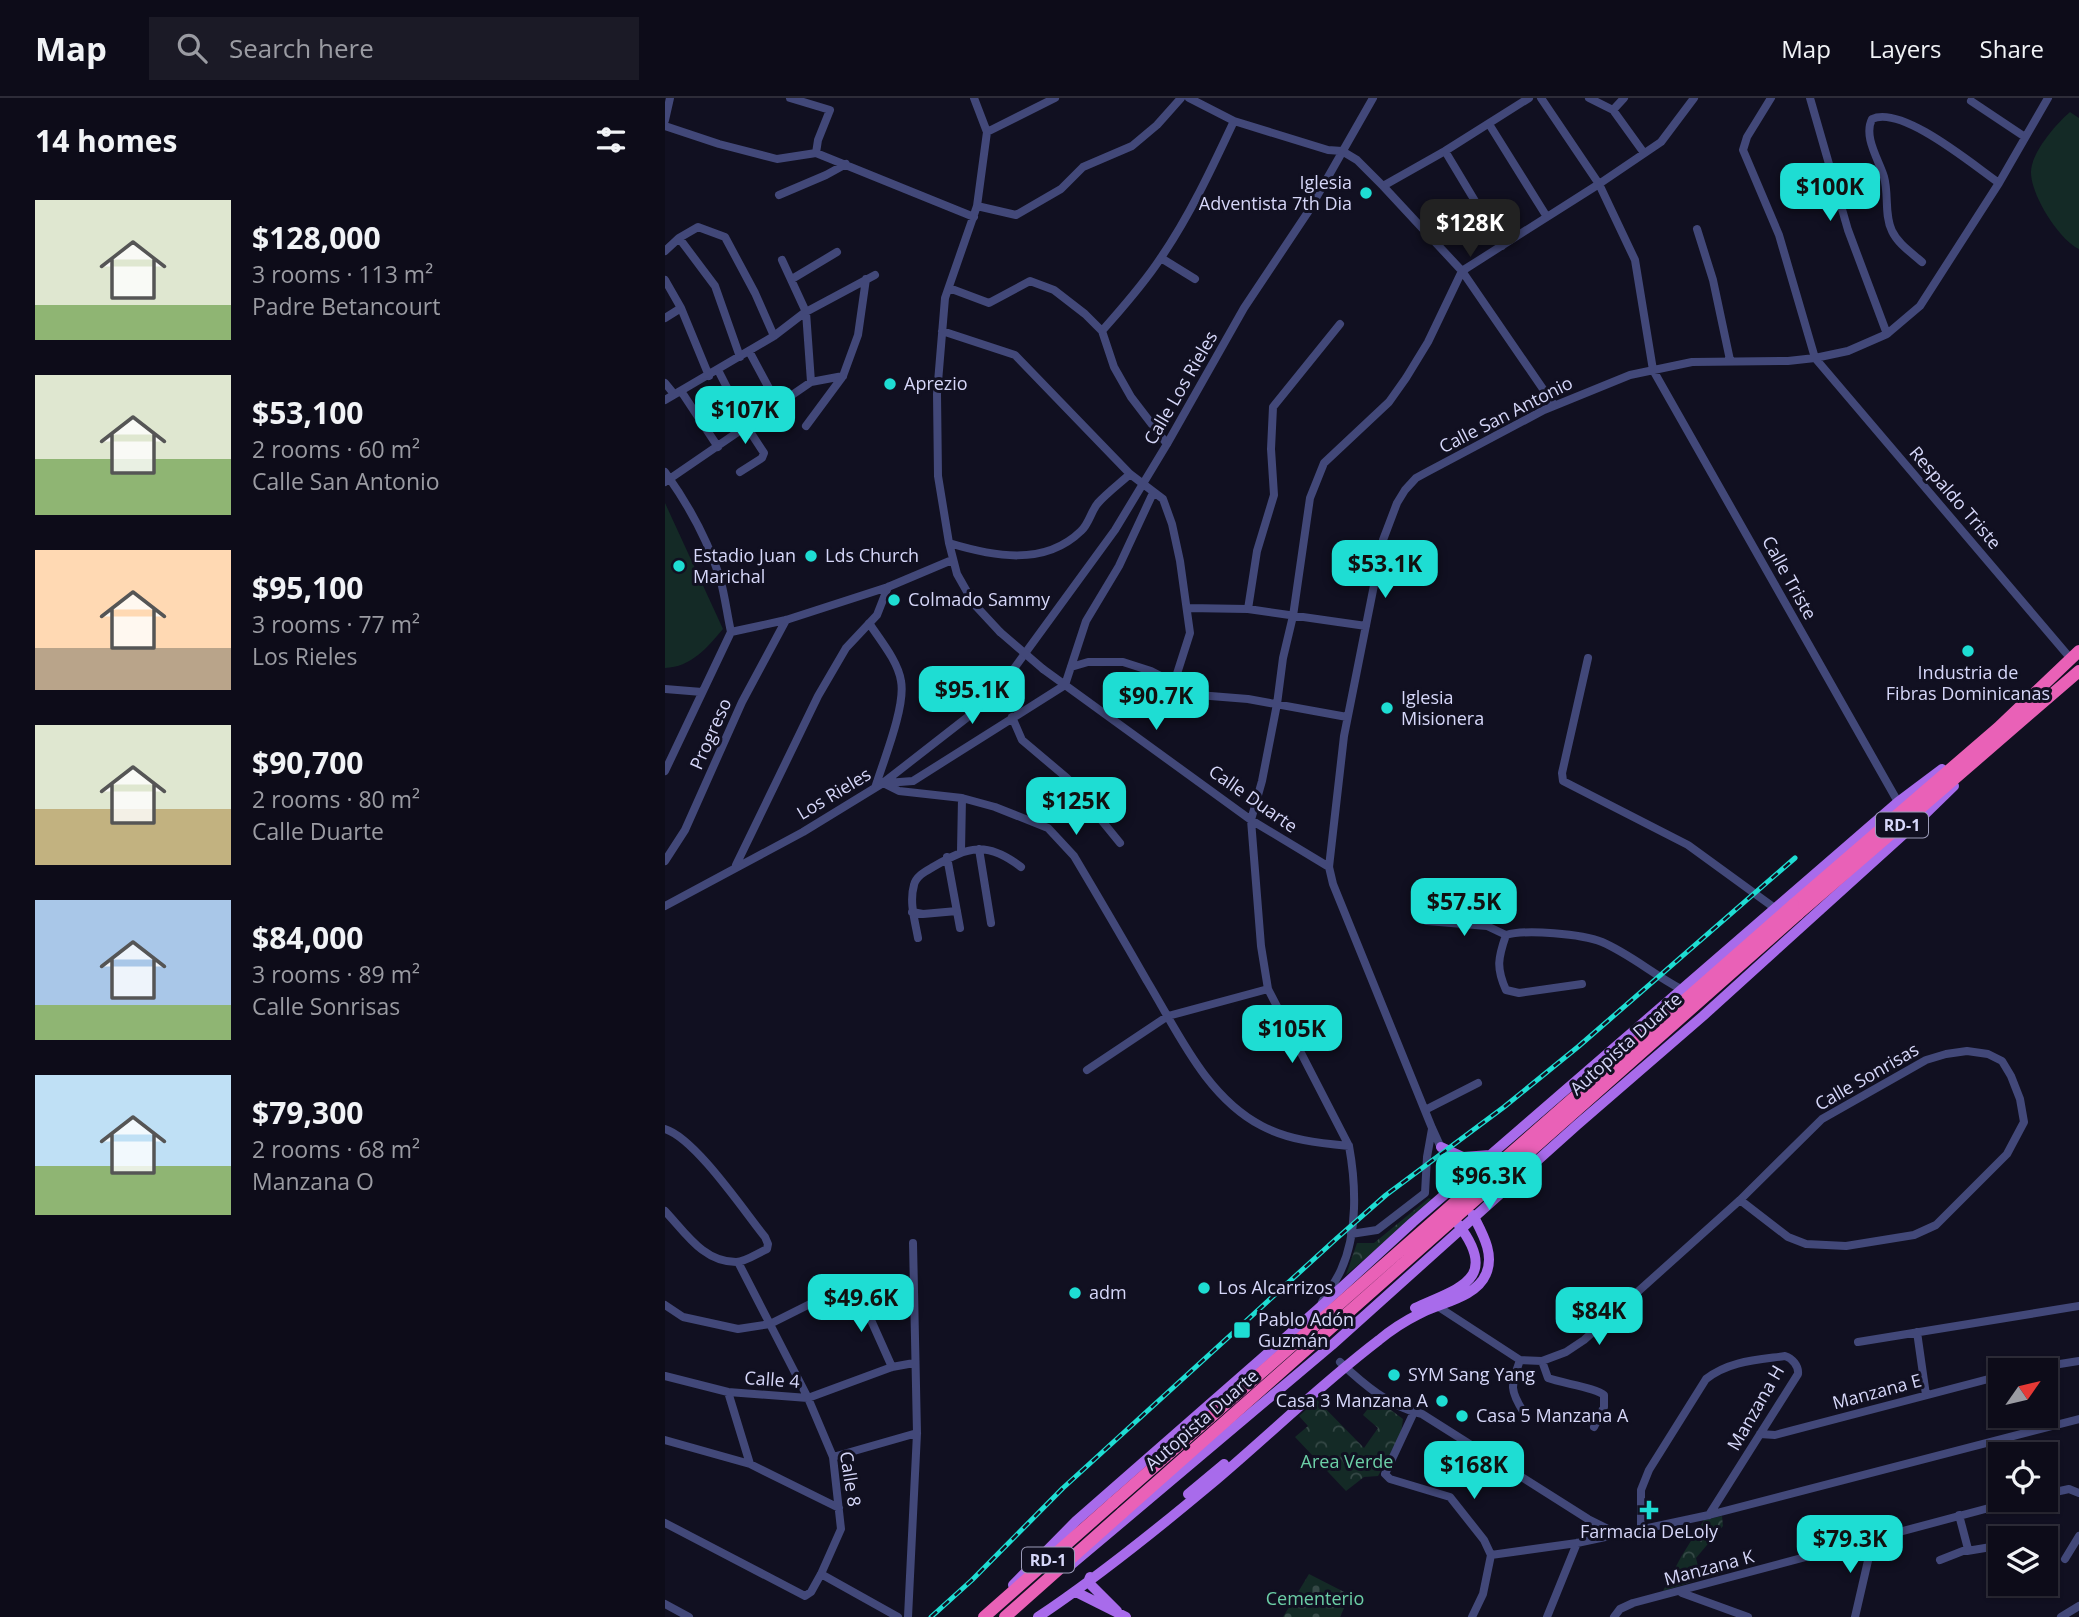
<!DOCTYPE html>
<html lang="en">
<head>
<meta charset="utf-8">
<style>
	body { margin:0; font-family:"Open Sans",sans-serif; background:#1b1a26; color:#f1f3f6; height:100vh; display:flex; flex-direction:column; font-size:26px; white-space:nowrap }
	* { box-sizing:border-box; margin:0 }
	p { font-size:23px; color:#9a9ba2 }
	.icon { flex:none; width:38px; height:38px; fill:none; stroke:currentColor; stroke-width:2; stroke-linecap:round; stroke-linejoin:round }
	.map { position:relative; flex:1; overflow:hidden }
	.sheet { display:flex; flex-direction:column; background:#0d0c19; width:665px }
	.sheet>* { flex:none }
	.needle { width:46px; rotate:56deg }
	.tools { position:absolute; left:1323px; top:1260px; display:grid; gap:14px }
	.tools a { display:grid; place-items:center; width:70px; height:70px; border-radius:0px; background:#0d0c19; box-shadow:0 2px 5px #0004,0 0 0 2px #2d2c38; font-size:35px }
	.price { position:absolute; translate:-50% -60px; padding:0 16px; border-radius:14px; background:#1eddd3; color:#111; font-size:23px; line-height:46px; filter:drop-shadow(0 2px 4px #0008) }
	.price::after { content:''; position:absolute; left:50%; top:42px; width:21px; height:16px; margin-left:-10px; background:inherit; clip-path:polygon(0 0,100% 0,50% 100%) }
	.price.active { background:#222; color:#fff }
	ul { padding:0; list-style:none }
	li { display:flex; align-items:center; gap:21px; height:175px; padding:0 35px }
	li span { display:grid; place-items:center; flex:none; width:196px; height:140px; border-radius:0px; color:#555 }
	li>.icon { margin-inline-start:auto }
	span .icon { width:84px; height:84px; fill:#fffc; stroke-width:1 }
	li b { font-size:30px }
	h2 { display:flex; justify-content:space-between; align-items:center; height:84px; padding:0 35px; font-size:30px }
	header { display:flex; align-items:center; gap:42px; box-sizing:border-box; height:98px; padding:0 35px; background:#0d0c19; border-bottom:2px solid #2d2c38 }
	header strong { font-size:33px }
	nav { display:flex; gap:38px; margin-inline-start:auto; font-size:24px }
	.search { width:490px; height:63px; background:#1b1a26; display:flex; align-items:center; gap:18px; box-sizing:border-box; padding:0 24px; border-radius:0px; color:#9a9ba2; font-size:26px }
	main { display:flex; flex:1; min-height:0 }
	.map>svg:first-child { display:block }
	.cemetery { fill:url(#cemetery-stones) }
	.park { fill:url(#park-crowns) }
	.pitch { fill:#142a26 }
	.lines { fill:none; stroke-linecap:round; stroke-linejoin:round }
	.minor { stroke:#424879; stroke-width:8 }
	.major { stroke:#a86beb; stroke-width:10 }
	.highway { stroke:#e961b7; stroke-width:12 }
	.rail-casing { stroke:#1eddd3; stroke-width:5 }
	.rail { stroke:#111021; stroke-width:2.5; stroke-dasharray:8; stroke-linecap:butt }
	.minor-bridge { stroke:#424879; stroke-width:8 }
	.highway-bridge { stroke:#e961b7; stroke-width:12 }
	.poi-dot { fill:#1eddd3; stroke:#111021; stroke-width:2.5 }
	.labels { text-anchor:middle; stroke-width:6; stroke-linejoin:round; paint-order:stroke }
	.shield { fill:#111021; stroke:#9b9bb8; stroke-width:2 }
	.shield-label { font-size:16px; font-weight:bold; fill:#d6d7f9 }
	.poi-label { font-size:18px; fill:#d6d7f9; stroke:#111021; text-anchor:start }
	.street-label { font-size:18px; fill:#d6d7f9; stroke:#111021 }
	.park-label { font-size:18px; fill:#6ccfa7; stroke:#111021 }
</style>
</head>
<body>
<header>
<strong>Map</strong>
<div class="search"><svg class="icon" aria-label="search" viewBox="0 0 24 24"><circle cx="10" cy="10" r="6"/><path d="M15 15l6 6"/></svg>Search here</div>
<nav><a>Map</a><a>Layers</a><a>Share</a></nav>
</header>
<main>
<section class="sheet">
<h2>14 homes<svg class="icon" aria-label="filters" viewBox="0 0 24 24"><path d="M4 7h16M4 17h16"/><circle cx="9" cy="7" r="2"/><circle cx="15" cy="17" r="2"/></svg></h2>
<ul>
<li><span style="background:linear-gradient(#dfe7d0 75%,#8fb573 0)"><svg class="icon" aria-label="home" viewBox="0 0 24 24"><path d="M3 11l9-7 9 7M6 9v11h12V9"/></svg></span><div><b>$128,000</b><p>3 rooms · 113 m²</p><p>Padre Betancourt</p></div></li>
<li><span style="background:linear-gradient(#dfe7d0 60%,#8fb573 0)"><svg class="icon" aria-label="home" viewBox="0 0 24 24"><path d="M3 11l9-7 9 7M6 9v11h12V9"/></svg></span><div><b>$53,100</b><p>2 rooms · 60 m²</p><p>Calle San Antonio</p></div></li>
<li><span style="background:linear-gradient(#ffd9b3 70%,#b9a48a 0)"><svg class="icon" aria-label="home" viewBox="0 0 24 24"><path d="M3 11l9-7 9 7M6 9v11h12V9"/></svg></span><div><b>$95,100</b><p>3 rooms · 77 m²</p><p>Los Rieles</p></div></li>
<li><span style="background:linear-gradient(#dfe7d0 60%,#c2b280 0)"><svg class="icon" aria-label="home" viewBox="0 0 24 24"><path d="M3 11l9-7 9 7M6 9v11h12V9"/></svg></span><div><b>$90,700</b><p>2 rooms · 80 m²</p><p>Calle Duarte</p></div></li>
<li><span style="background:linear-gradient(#a9c7e8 75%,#8fb573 0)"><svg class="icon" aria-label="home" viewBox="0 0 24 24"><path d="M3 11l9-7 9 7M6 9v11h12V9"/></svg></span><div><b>$84,000</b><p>3 rooms · 89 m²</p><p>Calle Sonrisas</p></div></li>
<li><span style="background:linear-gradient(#bfe0f5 65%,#8fb573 0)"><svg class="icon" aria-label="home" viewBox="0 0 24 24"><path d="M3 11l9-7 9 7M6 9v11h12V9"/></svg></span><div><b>$79,300</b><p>2 rooms · 68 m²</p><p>Manzana O</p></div></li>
</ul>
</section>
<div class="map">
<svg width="1414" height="1519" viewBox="0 0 1414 1519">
	<defs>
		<pattern id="cemetery-stones" width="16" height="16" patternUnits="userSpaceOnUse" patternTransform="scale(1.75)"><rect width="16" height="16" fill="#142a26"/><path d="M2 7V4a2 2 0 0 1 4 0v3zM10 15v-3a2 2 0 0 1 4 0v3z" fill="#354846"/></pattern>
		<pattern id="park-crowns" width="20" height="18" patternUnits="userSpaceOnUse" patternTransform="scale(1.75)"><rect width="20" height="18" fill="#142a26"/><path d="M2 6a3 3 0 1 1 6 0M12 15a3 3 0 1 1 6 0" fill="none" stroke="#354846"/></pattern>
	</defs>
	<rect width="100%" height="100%" fill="#111021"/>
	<path class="cemetery" d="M644,1476L685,1497L675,1519H618Z"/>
	<path class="park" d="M764,1100L769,1102L681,1177L692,1145H709Z
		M652,1302L699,1350L713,1330L698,1317L705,1308L710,1311L715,1304L738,1321L736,1336L713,1378L699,1379L681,1393L630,1339L643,1328L634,1318Z
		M1057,1418L1058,1428L1031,1460L1036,1481L998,1493L1016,1459L1039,1422Z"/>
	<path class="pitch" d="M1405,14L1414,20V151C1394,142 1365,96 1366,73C1367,54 1391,26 1405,14Z
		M0,405L58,531C42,550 26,569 0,570Z"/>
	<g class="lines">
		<path class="minor" d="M125,0L165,12L153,42L151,55
			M309,0L322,34L312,108L280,200L272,296L273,378L284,445L292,476L309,506L335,534
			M524,0L569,23L663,52L677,53
			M876,0L934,86L970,162L988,272L1233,704
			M924,0L948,12L959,0
			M1106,0L1082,39L1078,52L1114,137L1150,260L1406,561
			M1145,0L1183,132L1222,236
			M1306,3L1360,39
			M948,12L979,55
			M0,22L5,0
			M824,26L882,119
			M0,28L54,46L112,61L151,55
			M322,34L390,0
			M677,53L692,62L718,88L797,173L889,307
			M780,53L837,148
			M151,55L309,119
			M718,88L780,53L864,0
			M114,97L161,77L181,66
			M312,108L351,117L396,91L418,69L467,48L492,27L516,0
			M1032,131L1048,182L1065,262
			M14,140L50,188L75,259
			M0,153L14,140L33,129L60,139L90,195L109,238
			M496,160L530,181
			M117,162L141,214L146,284
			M1257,164C1247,155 1233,146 1227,133C1219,117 1224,96 1219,79C1214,62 1198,39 1207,21C1237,7 1308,67 1334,85
			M127,181L172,154
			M0,182L16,210L44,278
			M284,190L324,205L365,183L389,192L420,216L437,233L449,269L466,299L502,346
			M0,220L16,210
			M277,233L350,257L465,376L498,401L507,426L515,463L525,535L509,585
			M437,233C457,210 478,187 495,161C524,119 547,70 569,23
			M84,253L113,307
			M53,272L82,329L99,355L97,360L75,374
			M0,285L9,296
			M16,293L53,349
			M0,302L109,238L139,215L210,177
			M141,328L178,278L193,237L201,181
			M0,374C23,406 43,443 55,480C60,498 62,516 66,534
			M0,384L146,284L178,278
			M284,445C327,458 379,469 416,433C424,426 426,413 433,405C442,395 454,386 465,376
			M522,510L583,511L701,528
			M583,511L592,453L609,397L606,351L608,309L675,226
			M204,525C215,542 233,563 236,583C241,608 218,664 210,690
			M66,534L121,522L223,489L287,462
			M923,560L897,675L898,683L1023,747L1111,811
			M406,569L423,564H458L486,573L533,597L583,601L682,619
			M378,571L586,722L664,769
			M0,591L37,594
			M347,619L357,642L402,680L455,745
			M0,673L66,534
			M218,685L234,693L297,700L330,709L383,730L409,758C434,800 458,841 482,883C513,934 541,999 597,1028C624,1042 653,1045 684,1048
			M221,685L248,683L400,587L421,523L454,468L488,395
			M314,751L326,825
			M296,753L297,700
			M282,759L295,830
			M0,763L20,732L77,604L121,522
			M71,767L153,598L181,550L212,517L223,489
			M0,808L138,734L218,685L304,618L337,587L450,432L502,346L579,210L643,114L708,0
			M247,814L258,816L292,813
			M762,823L822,828L841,837
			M253,840C250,823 244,804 249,787C251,778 261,773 268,769C304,748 322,743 356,769
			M917,886L854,895L841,892C831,870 833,860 841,837C861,831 917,836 937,844C965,856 989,877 1016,891
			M422,972L503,918L603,891
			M760,1012L813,985
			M0,1031C30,1040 79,1113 100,1139L103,1146L102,1151C93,1155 80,1164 71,1164C38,1164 20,1134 0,1113
			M792,1085L767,1030L668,786L664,769L679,638L718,442L732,405L740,392L751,380L762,374L879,312L965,277L1027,264L1123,263L1150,260L1183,253L1222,236L1255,208L1334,85L1383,0
			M686,1136L712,1132L760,1095L762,1059L767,1031
			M657,1204C663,1194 671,1183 676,1172C693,1135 691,1086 684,1048L603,891L596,848L586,722L597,683L612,606L618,560L628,518L645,400L659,365L724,304L741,280L763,244L797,173L934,86L996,44L1029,0
			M769,1206L855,1262L877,1263L901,1254L919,1242L1075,1102L1157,1021L1261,962L1281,956L1302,953L1323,956L1337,963L1346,978L1355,1001L1359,1024L1342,1056L1271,1127L1249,1137L1181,1148L1141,1146L1123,1139L1075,1102
			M0,1207L18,1219L73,1231L105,1226L181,1188L187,1187L193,1193L227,1269
			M1252,1234L1261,1297
			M1193,1244L1414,1208
			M855,1262C846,1288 844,1291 859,1315
			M877,1263L883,1280C896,1285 932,1290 939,1297V1309L929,1329
			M675,1264C698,1286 725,1309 757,1316L923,1421L951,1435
			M1357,1272L1414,1263
			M0,1278L63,1294L143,1300L227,1269L249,1265
			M63,1294L85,1366
			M749,1314L720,1376L725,1381L785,1399L819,1442L826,1457L818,1496L807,1519
			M1095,1336L1110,1337L1335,1278
			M0,1342L85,1366L174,1410
			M168,1359L252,1335
			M1381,1396L1404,1391L1414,1395
			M0,1425L140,1498L146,1494L156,1476L176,1431L168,1359L143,1300L73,1164
			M976,1430V1392L984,1372L1041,1281C1064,1263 1091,1262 1120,1258C1127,1260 1134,1268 1133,1276L1044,1417
			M1302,1453L1332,1448
			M826,1457L912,1445L1044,1417L1414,1321
			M1400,1461L1414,1438
			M1275,1462L1303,1451L1294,1417
			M156,1476L233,1519
			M1017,1495L1083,1519
			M0,1506L24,1519
			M243,1519L252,1335L248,1145
			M882,1519L912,1445
			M949,1519L955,1511L968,1505L1354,1402
			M1190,1519L1208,1441
			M1396,1519L1414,1508"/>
		<path class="major" d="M776,1049L798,1059L825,1057
			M750,1210C793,1190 836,1182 793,1126
			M523,1396L559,1366
			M406,1467L667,1247L912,1027L1038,918L1250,726L1289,688
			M425,1479L423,1484L452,1513
			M348,1487L411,1423L653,1211L748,1124L1233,704L1277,671
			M411,1494L461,1519
			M373,1519C433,1479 490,1433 545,1387C602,1339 655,1287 714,1242C726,1232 740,1223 754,1216C774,1205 811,1200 821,1176C830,1156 817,1135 808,1117"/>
		<path class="highway" d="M1128,807L1333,630L1414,553
			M1133,816L1414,573
			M319,1519L448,1405
			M340,1519L457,1415"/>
		<defs>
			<path id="rail" d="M266,1519L307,1482L398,1390L671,1141L721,1097L839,1009L914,948L1130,760"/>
		</defs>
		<use href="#rail" class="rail-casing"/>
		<use href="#rail" class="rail"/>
		<path class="minor-bridge" d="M335,534L378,571"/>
		<path class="highway-bridge" d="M448,1405L1128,807
			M457,1415L1133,816"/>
	</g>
	<g class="poi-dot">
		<circle cx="701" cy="95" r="7"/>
		<circle cx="225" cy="286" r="7"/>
		<circle cx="146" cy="458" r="7"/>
		<circle cx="14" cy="468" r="7"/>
		<circle cx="229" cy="502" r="7"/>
		<circle cx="1303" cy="553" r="7"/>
		<circle cx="722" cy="610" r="7"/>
		<circle cx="539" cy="1190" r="7"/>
		<circle cx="410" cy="1195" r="7"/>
		<rect x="568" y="1223" width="18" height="18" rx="3.5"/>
		<circle cx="729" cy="1277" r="7"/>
		<circle cx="777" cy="1303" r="7"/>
		<circle cx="797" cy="1318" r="7"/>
		<path d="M980.5 1401.5h7v7h7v7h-7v7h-7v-7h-7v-7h7z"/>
	</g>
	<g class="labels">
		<g class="shield">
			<rect x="1211" y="714.5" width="52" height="25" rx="5"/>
			<rect x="357" y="1449.5" width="52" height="25" rx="5"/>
		</g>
		<g class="shield-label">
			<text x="1237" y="733">RD-1</text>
			<text x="383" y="1468">RD-1</text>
		</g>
		<g class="poi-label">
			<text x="687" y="91" text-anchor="end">Iglesia<tspan x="687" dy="21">Adventista 7th Dia</tspan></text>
			<text x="239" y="292">Aprezio</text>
			<text x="28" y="464">Estadio Juan<tspan x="28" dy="21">Marichal</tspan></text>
			<text x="160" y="464">Lds Church</text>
			<text x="243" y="508">Colmado Sammy</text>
			<text x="1303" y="581" text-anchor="middle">Industria de<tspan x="1303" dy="21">Fibras Dominicanas</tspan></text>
			<text x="736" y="606">Iglesia<tspan x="736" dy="21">Misionera</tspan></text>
			<text x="553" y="1196">Los Alcarrizos</text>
			<text x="424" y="1201">adm</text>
			<text x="593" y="1228">Pablo Adón<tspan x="593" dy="21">Guzmán</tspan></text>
			<text x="743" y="1283">SYM Sang Yang</text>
			<text x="763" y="1309" text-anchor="end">Casa 3 Manzana A</text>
			<text x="811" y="1324">Casa 5 Manzana A</text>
			<text x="984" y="1440" text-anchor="middle">Farmacia DeLoly</text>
		</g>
		<g class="street-label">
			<text transform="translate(516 290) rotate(-60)" y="6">Calle Los Rieles</text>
			<text transform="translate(841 317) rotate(-27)" y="6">Calle San Antonio</text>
			<text transform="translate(1290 400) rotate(49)" y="6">Respaldo Triste</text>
			<text transform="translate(1124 480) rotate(61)" y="6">Calle Triste</text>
			<text transform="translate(46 636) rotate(-66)" y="6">Progreso</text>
			<text transform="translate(169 696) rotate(-31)" y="6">Los Rieles</text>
			<text transform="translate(588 701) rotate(35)" y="6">Calle Duarte</text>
			<text transform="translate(961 946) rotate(-42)" y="6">Autopista Duarte</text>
			<text transform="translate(1202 979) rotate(-30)" y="6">Calle Sonrisas</text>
			<text transform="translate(107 1282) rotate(4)" y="6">Calle 4</text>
			<text transform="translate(1212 1294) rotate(-15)" y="6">Manzana E</text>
			<text transform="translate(1091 1310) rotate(-60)" y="6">Manzana H</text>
			<text transform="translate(537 1322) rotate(-41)" y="6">Autopista Duarte</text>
			<text transform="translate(185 1381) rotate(81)" y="6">Calle 8</text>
			<text transform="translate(1044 1470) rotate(-15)" y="6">Manzana K</text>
		</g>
		<g class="park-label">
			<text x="682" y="1370">Area Verde</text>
			<text x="650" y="1507">Cementerio</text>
		</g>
	</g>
</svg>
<div class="tools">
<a><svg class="needle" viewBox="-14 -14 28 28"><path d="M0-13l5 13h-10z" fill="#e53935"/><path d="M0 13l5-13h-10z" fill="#9a9ba2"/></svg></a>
<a><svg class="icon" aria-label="locate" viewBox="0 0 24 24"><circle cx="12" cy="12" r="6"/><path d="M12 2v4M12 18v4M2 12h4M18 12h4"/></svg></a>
<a><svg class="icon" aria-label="layers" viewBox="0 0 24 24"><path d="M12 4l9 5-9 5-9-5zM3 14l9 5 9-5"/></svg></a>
</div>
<b class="price" style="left:1165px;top:125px">$100K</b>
<b class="price active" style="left:805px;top:161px">$128K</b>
<b class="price" style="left:80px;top:348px">$107K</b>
<b class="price" style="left:720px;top:502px">$53.1K</b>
<b class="price" style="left:307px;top:628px">$95.1K</b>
<b class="price" style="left:491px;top:634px">$90.7K</b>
<b class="price" style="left:411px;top:739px">$125K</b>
<b class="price" style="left:799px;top:840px">$57.5K</b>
<b class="price" style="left:627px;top:967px">$105K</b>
<b class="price" style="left:824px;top:1114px">$96.3K</b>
<b class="price" style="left:196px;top:1236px">$49.6K</b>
<b class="price" style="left:934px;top:1249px">$84K</b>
<b class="price" style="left:809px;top:1403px">$168K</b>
<b class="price" style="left:1185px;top:1477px">$79.3K</b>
</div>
</main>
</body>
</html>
